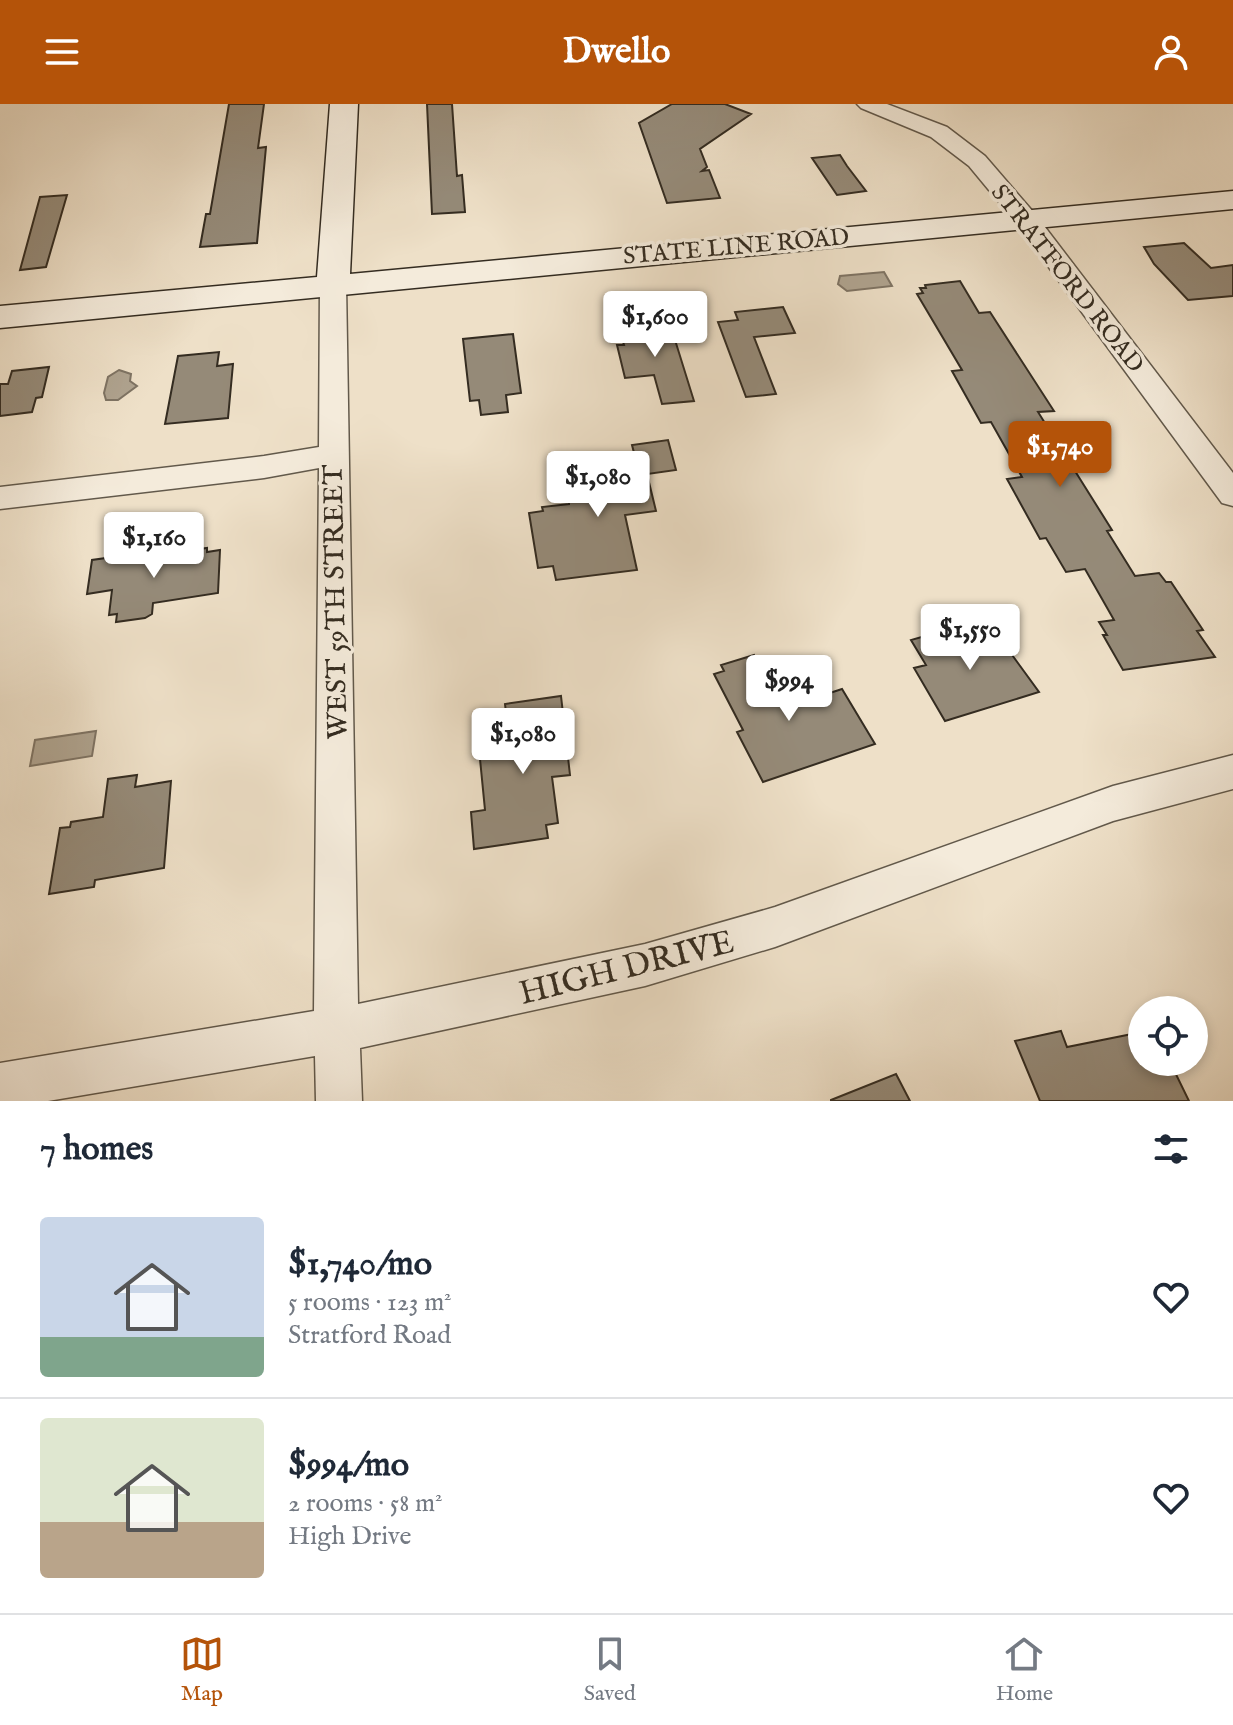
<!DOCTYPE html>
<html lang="en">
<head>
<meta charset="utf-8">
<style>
	body { margin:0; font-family:"IM FELL English",serif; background:#f2f2f3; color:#1f2937; height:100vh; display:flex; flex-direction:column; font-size:30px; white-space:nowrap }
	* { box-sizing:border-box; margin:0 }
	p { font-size:26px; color:#747a83 }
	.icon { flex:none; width:44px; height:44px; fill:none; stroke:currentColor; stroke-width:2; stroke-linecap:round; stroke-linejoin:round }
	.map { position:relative; height:997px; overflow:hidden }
	.drawer { display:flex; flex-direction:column; background:#fff; flex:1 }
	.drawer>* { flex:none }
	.fabs { position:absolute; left:1128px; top:892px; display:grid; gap:16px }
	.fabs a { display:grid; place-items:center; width:80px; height:80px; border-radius:50%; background:#fff; box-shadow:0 4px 12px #0003; font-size:40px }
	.price { position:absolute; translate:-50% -68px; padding:0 18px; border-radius:8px; background:#fff; color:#222; font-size:26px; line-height:52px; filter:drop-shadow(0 2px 4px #0008) }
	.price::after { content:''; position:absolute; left:50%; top:48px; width:24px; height:18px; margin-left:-12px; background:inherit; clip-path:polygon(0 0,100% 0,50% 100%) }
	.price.on { background:#b45309; color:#fff }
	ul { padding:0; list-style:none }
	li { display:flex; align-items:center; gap:24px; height:200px; padding:0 40px }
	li+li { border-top:2px solid #e0e1e3 }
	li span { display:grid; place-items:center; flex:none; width:224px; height:160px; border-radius:8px; color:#555 }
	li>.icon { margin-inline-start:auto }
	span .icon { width:96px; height:96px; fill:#fffc; stroke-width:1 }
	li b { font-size:34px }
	h2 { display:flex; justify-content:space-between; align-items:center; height:96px; padding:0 40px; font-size:34px }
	header { display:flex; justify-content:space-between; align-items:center; height:104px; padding:0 40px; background:#b45309; color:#fff; font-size:36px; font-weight:700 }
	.dock { display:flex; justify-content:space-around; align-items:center; height:112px; border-top:2px solid #e0e1e3; background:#fff; font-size:22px; color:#747a83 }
	.dock a { display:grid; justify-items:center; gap:4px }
	.dock .on { color:#b45309 }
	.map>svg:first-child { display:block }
	.water { fill:#afa38f; stroke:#7e7363; stroke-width:2 }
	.building { fill:#958a78; stroke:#342c21; stroke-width:2 }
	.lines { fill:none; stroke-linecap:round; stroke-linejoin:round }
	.street-casing { stroke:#62594b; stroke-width:3 }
	.secondary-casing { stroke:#342c21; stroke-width:3 }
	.street { fill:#f4ebdb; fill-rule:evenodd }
	.secondary { fill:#f4ebdb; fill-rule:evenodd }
	.labels { text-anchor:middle; stroke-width:7; stroke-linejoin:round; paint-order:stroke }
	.far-street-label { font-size:24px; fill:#342c21; stroke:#f4ebdb }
	.street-label { font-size:28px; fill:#342c21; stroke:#f4ebdb }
	.near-street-label { font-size:34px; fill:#342c21; stroke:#f4ebdb }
</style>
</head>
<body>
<header><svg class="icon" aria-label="menu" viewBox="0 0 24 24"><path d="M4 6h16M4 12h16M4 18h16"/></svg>Dwello<svg class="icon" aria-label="person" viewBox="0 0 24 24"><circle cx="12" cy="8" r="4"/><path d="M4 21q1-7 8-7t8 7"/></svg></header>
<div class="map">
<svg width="1233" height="997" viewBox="0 0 1233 997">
	<rect width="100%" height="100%" fill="#eee0c8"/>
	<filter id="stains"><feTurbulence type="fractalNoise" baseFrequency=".0025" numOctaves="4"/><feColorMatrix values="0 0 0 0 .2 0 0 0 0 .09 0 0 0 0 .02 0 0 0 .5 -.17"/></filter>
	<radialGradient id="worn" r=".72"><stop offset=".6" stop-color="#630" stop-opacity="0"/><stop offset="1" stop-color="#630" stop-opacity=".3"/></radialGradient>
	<path class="water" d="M884,168L892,182L847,187L838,180L840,172Z
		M119,266L131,270L130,277L137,282L118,296H106L104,289L108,273Z
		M96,627L92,652L30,662L35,636Z"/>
	<path class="building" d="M229,0H264L258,44L266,43L257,139L200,143L206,110H210Z
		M427,0H452L457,72L462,71L465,108L432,110Z
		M672,0H725L751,10L700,45L707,63L702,67L709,66L720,94L667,99L639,19Z
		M840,51L847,62L866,87L837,91L812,54Z
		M67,91L46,163L20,166L40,93Z
		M1184,139L1211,164L1233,161V192L1188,196L1154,160L1144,143Z
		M960,177L979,209L990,208L1054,307L1038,308L1112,426L1107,427L1135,472L1159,469L1166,478H1171L1203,526L1197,527L1215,553L1123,566L1103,531H1107L1099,518L1114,516L1085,465L1066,468L1046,434L1040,435L1007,375L1022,373L991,318L981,319L952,267L962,266L917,190L923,189L920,184H926L925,181Z
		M783,203L795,229L754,233L776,290L746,293L718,218L738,216L735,208Z
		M661,214L664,224L671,223L694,297L662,300L654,271L625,274L617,241H624L621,231L630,230L626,218Z
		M513,230L521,289L506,291L508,308L481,311L479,296L470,297L463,235Z
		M219,248L217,262L233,260L228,314L165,320L178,252Z
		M49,263L42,293L36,294L32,308L0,312V280H8L12,267Z
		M668,336L676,366L647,370L656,407L625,411L637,466L556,476L553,462L538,464L529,409L543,407L542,403L569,400V375L639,368L632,341Z
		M207,444V448L220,446L218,489L153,499L152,510L145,514L116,518L117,510L109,511L112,486L87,490L92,456L135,450L134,454Z
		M991,522L1039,588L945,617L914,564L926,561L911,536L946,526L951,533Z
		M754,551L784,604L842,585L875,640L763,678L737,628L743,626L714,570L724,567L721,561Z
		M561,592L570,671L552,673L558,719L546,721L548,734L474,745L471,708L485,706L480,655L505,652L503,635H509L505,600Z
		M137,671L135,683L171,677L164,764L95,776L94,783L49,790L60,724L70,723L71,718L103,713L108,675Z
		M1061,927L1067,943L1142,928V958H1170L1189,997H1040L1015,937Z
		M896,970L910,997H831V996Z"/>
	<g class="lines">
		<defs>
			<path id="street" d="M857,0H887L947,23L985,52L1035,110L1233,369V402L1222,399L1017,120L969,62L931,33L861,4Z
				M333,172L342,175L346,180L358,900L645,840L775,803L1113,682L1233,651V685L1113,717L775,843L645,882L360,944L362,997H316L315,952L48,997H0V959L314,907L319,364L264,374L0,405V383L264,352L319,343L320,180L324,175Z"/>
			<path id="secondary" d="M330,0H358L350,170L1233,87V105L0,224V202L317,173Z"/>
		</defs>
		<use href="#street" class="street-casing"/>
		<use href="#secondary" class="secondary-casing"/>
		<use href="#street" class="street"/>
		<use href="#secondary" class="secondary"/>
	</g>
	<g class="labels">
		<g class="far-street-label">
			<text transform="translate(736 142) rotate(-5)" y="8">STATE LINE ROAD</text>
			<text transform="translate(1068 174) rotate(52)" y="8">STRATFORD ROAD</text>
		</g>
		<g class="street-label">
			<text transform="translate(334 498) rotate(-91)" y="10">WEST 59TH STREET</text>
		</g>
		<g class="near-street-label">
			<text transform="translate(626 862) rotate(-14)" y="12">HIGH DRIVE</text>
		</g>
	</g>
	<rect width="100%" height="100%" filter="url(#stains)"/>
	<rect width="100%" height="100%" fill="url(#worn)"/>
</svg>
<div class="fabs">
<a><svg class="icon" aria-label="locate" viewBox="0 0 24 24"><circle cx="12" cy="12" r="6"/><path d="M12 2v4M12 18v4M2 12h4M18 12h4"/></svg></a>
</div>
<b class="price" style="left:655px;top:255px">$1,600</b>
<b class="price on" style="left:1060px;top:385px">$1,740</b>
<b class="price" style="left:598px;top:415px">$1,080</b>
<b class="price" style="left:154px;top:476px">$1,160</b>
<b class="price" style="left:970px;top:568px">$1,550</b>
<b class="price" style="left:789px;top:619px">$994</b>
<b class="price" style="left:523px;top:672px">$1,080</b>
</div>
<section class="drawer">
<h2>7 homes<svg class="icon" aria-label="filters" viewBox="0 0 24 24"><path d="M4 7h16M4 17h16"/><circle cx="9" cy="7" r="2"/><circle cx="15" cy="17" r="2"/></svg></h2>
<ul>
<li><span style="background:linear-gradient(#c9d6e8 75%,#7fa58c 0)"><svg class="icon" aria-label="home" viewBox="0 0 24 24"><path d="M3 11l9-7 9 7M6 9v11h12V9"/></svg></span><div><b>$1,740/mo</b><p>5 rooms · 123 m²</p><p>Stratford Road</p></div><svg class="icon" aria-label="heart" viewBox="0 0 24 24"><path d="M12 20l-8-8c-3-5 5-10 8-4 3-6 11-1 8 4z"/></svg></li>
<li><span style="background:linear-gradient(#dfe7d0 65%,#b9a48a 0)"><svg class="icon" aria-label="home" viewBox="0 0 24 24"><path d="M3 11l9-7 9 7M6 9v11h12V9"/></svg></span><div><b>$994/mo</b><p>2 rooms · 58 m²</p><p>High Drive</p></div><svg class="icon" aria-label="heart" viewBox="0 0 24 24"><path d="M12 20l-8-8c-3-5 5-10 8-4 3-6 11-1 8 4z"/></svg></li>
</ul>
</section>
<nav class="dock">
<a class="on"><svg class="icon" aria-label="map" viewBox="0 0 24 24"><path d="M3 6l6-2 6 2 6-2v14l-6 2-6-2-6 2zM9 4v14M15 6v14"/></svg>Map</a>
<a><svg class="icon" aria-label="saved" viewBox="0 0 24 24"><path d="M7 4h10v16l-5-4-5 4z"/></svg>Saved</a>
<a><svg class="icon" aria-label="home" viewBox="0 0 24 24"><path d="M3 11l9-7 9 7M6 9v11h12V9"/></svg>Home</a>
</nav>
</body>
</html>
